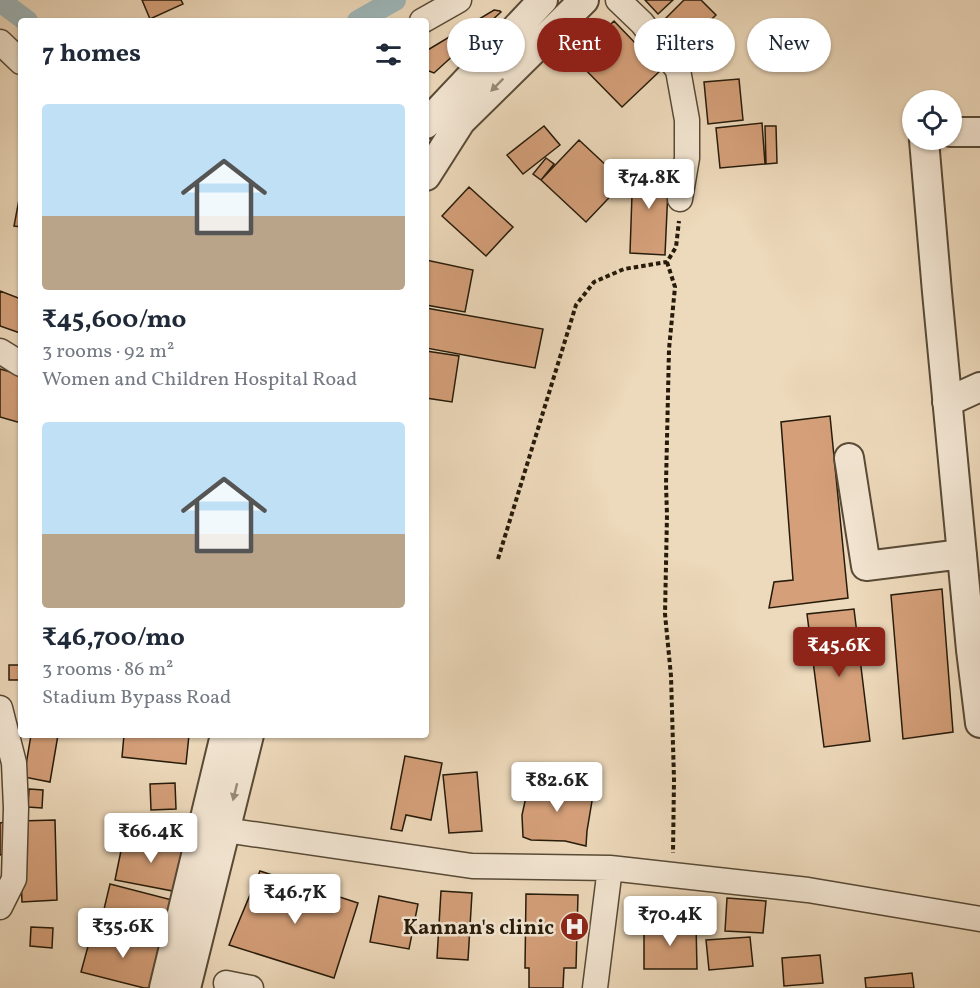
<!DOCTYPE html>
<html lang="en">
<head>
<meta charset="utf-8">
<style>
	body { margin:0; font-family:Vollkorn,serif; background:#f6f6f7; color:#1f2937; height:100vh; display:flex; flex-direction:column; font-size:22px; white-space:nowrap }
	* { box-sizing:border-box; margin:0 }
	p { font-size:20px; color:#747a83 }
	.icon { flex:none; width:33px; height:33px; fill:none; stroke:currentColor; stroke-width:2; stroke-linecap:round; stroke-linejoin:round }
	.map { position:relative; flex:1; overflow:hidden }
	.details { position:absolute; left:18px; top:18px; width:411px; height:720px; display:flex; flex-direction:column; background:#fff; border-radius:6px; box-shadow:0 2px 4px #0004 }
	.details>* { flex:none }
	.hud { position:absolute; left:447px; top:18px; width:442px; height:54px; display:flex; gap:12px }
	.tools { position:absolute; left:902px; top:90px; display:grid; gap:12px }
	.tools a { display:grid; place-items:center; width:60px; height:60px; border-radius:50%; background:#fff; box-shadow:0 2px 4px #0004; font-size:30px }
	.price { position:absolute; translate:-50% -51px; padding:0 14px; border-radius:6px; background:#fff; color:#222; font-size:20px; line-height:39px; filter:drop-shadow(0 2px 3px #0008) }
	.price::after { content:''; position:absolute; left:50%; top:36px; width:18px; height:14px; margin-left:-9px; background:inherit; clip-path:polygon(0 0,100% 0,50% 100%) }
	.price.active { background:#8f2418; color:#fff }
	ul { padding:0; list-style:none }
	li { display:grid; align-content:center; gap:12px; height:318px; padding:0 24px }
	li span { display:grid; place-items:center; height:186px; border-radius:6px; color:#555 }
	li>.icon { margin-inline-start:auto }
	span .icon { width:108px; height:108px; fill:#fffc; stroke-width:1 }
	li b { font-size:26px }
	h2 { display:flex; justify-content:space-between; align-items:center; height:72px; padding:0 24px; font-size:26px }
	.pill { padding:0 21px; border-radius:27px; background:#fff; box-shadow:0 2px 4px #0004; font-size:21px; line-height:54px }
	.pill.active { background:#8f2418; color:#fff }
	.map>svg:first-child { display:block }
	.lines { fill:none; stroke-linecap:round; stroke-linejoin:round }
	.canal { stroke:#9eb7bb; stroke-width:22 }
	.building { fill:#d49f79; stroke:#261b0a; stroke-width:1.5 }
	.minor-casing { stroke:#584a36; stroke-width:27 }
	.tertiary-casing { stroke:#584a36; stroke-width:32 }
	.path { stroke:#261b0a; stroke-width:4; stroke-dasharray:4.5 3; stroke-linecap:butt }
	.minor { stroke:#f3e6d3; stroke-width:24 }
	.tertiary { stroke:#f3e6d3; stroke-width:28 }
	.oneway { fill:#978b79 }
	.labels { text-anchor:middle; stroke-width:5; stroke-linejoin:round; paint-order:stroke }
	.poi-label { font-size:21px; font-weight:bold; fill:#261b0a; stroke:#f3e6d3; text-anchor:end }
</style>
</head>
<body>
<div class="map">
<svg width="980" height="988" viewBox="0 0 980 988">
	<rect width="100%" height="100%" fill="#edd9bb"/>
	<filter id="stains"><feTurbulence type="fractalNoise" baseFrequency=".00333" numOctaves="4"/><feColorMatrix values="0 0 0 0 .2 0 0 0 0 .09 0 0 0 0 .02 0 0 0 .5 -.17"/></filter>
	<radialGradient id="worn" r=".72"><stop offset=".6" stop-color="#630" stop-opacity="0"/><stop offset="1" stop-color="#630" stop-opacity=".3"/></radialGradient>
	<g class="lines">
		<path class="canal" d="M0,1L27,21
			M358,21L395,0"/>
	</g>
	<path class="building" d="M142,0H181L183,4L150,19Z
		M645,0H673L658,14Z
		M684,0H701L716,15L682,48L659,25Z
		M494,10L500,11L501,12L434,73L426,70V51Z
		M614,21L661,70L622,107L575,59Z
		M739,79L743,120L708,124L704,82Z
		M762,123L765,164L720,168L716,128Z
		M544,126L560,145L523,174L507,155Z
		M765,126H776L777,163L766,164Z
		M579,140L624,182L586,222L541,180Z
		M546,158L554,164L541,180L533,174Z
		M633,165L669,167L665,255L630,253Z
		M469,187L513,227L486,256L442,216Z
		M21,189V227L14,226Z
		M426,260L473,270L465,312L426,305Z
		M0,291L21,299V329L20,333L0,326Z
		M426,308L543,329L535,368L426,348Z
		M426,351L459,356L452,402L426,398Z
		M0,369L21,375V423L0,417Z
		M830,416L848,598L769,608L774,582L793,580L781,422Z
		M942,589L953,732L903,739L891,595Z
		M854,609L870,741L824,747L807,614Z
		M9,665H21V680H9Z
		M31,735H58L50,782L24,777Z
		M124,735H189L186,764L122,757Z
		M405,756L442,763L431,820L406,815L402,831L391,829Z
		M477,772L482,831L449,833L443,775Z
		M545,782L560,785H581L594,789L587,831L586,846L565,841L531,840L523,837L522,815L529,783Z
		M175,783L176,809L151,810L150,784Z
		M29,789L43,790L42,808L28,807Z
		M55,820L57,900L22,902L19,821Z
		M5,822L10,853L0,855V823Z
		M124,836L187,848L178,892L115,880Z
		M260,871L358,903L334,978L229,945Z
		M110,884L172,900L161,942L100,926Z
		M441,891L472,893L468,960L437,958Z
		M526,894L578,895L576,968H564L563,988H529V968H525Z
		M379,896L418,904L409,949L370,942Z
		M727,898L766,901L763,933L725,931Z
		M644,924H696L697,969H644Z
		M31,927L53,928L52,948L30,946Z
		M93,928L165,946L153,988H144L81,972Z
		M750,937L753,966L709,970L706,940Z
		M820,955L823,983L784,986L782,958Z
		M912,973L914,988H866L865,978Z"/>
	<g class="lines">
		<defs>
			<path id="minor" d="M618,0L642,23L678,70L687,120V158L680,199
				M422,21L459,0
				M0,42L21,62
				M0,351L21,364
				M0,708L14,763L16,808L14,879L0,907
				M209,826L225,830L472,866L610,868L808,890L980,919
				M226,983L251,988
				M595,988L610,868"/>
			<path id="tertiary" d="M426,124L543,0
				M951,132H980
				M924,140L937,292L971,650L980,723
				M426,176L461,121L584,0
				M947,402L980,387
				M849,458L866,566L962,554
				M164,988L225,735
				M186,988L249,735"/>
		</defs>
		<use href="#minor" class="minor-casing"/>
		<use href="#tertiary" class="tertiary-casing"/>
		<path class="path" d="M667,262L675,287L669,349L666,484L667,515L665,614L671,676L674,779L673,853
			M498,559L576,305L594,282L624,269L667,262L676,247L679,221"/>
		<use href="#minor" class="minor"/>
		<use href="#tertiary" class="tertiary"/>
	</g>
	<defs><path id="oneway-solid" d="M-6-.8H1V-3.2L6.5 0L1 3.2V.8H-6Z" transform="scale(1.5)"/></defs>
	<g class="oneway">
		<use href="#oneway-solid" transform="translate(497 85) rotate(135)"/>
		<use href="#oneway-solid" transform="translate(235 792) rotate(104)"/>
	</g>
	<defs>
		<symbol id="hospital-disc" viewBox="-11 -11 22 22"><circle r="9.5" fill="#8f2418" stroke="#f3e6d3"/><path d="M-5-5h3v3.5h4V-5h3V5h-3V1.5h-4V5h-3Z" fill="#fff"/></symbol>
	</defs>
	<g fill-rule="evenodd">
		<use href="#hospital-disc" x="558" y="910" width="33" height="33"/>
	</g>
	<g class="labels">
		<g class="poi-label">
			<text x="554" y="934">Kannan's clinic</text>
		</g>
	</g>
	<rect width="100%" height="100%" filter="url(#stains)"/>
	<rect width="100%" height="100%" fill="url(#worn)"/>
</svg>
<div class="tools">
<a><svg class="icon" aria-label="locate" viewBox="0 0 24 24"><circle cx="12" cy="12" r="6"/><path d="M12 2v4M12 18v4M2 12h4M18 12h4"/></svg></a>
</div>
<b class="price" style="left:649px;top:210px">₹74.8K</b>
<b class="price active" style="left:839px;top:678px">₹45.6K</b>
<b class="price" style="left:557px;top:813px">₹82.6K</b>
<b class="price" style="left:151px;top:864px">₹66.4K</b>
<b class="price" style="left:295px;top:925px">₹46.7K</b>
<b class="price" style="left:670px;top:947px">₹70.4K</b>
<b class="price" style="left:123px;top:959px">₹35.6K</b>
<div class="hud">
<a class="pill">Buy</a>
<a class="pill active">Rent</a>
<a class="pill">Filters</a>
<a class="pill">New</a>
</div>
<section class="details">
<h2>7 homes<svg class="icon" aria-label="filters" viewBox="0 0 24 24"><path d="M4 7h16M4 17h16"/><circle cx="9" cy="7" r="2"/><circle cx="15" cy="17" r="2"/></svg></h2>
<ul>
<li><span style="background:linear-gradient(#bfe0f5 60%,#b9a48a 0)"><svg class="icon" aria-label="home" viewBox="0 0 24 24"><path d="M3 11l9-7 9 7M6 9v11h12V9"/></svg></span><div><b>₹45,600/mo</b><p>3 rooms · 92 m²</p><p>Women and Children Hospital Road</p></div></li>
<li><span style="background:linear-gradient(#bfe0f5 60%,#b9a48a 0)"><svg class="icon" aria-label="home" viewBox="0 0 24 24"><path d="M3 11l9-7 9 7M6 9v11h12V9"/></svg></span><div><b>₹46,700/mo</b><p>3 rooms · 86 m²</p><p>Stadium Bypass Road</p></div></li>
</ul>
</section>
</div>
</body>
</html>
